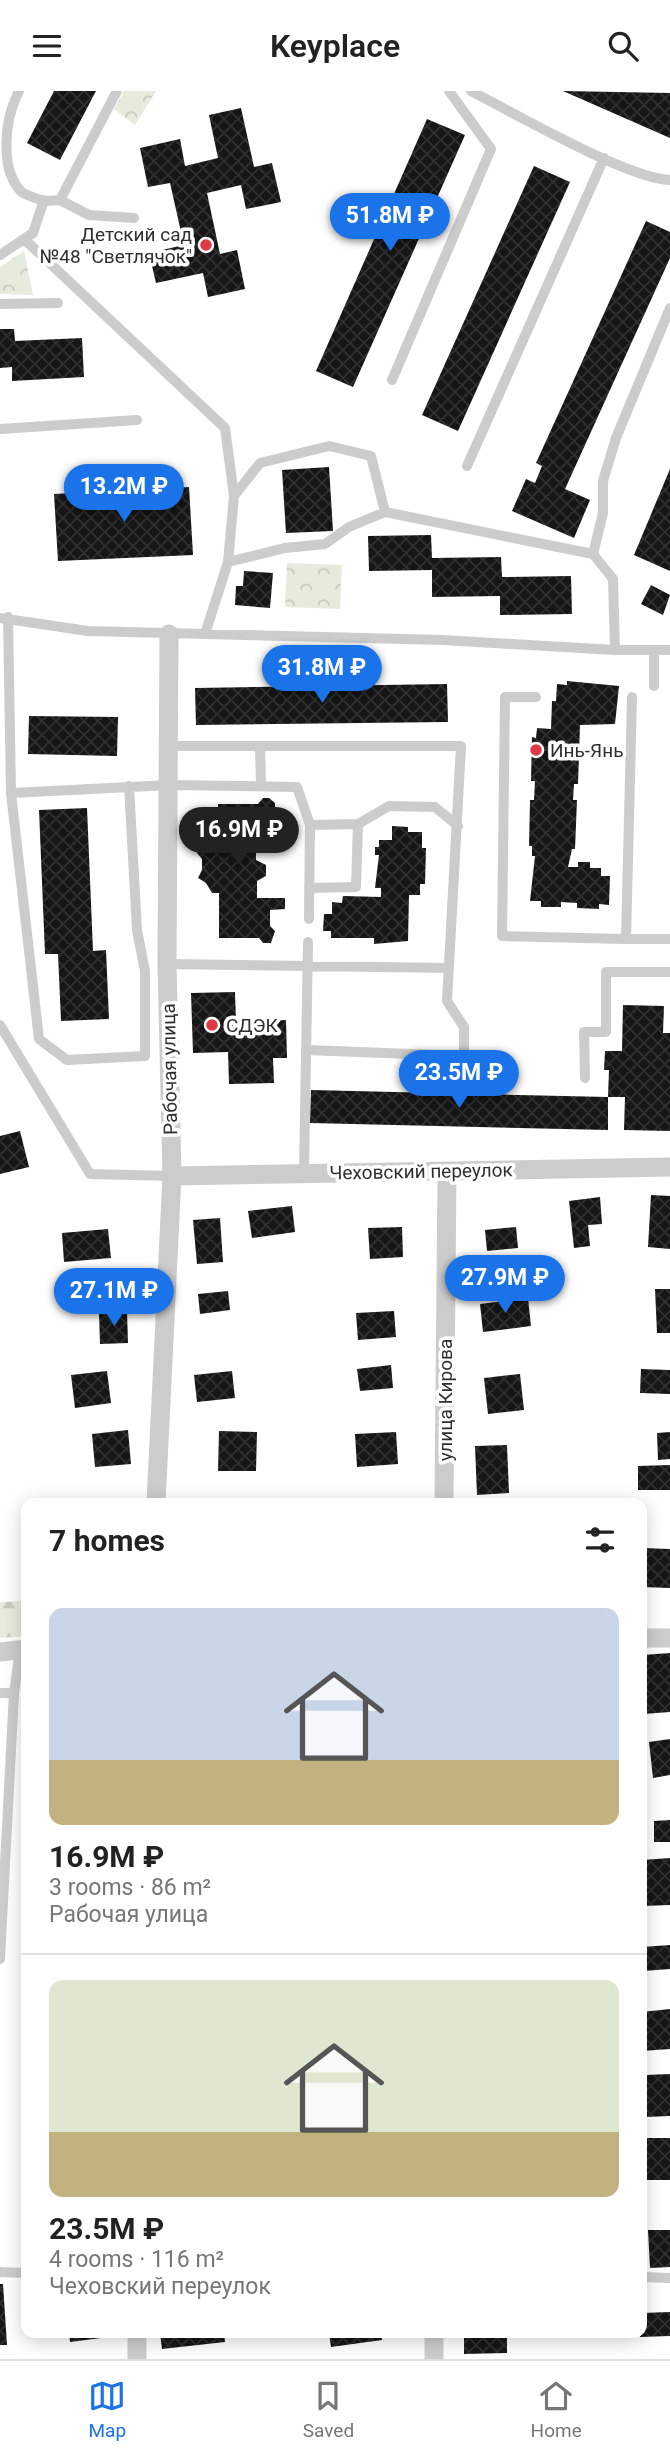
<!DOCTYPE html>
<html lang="en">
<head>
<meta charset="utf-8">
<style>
	body { margin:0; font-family:Roboto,sans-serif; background:#f6f6f6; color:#222; height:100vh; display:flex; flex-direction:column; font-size:26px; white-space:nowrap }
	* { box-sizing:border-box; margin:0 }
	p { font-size:23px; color:#767676 }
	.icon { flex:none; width:38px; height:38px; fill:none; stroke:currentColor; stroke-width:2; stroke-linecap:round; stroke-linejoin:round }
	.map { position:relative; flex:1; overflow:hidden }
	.side { position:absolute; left:21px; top:1407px; width:626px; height:840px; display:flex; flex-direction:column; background:#fff; border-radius:14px; box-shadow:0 4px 18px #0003 }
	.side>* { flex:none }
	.price { position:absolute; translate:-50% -60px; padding:0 16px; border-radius:24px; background:#1a73e8; color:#fff; font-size:23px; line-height:46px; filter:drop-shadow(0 2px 4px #0008) }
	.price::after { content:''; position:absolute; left:50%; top:42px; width:21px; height:16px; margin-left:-10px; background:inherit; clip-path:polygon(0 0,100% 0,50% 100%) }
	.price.current { background:#222; color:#fff }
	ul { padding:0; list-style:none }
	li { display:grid; align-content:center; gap:14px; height:371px; padding:0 28px }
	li+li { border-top:2px solid #e0e0e0 }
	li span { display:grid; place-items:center; height:217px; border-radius:14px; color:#555 }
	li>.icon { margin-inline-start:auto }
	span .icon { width:126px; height:126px; fill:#fffc; stroke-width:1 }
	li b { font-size:30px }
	h2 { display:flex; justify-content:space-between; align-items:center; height:84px; padding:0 28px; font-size:30px }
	header { display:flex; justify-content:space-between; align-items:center; height:91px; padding:0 28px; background:#fff; font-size:32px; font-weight:600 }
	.tab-bar { display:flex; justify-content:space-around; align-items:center; height:98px; border-top:2px solid #e0e0e0; background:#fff; font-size:19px; color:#767676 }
	.tab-bar a { display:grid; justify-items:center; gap:4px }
	.tab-bar .current { color:#1a73e8 }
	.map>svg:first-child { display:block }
	.forest { fill:url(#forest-firs) }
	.park { fill:url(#park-crowns) }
	.building { fill:url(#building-cross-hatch) }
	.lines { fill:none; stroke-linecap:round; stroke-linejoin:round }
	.service { stroke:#ccc; stroke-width:10 }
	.minor { stroke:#ccc; stroke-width:19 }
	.poi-dot { fill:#dd3a46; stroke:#fff; stroke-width:2.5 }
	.labels { text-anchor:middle; stroke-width:7; stroke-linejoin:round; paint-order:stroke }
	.poi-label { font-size:19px; fill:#2f2f2f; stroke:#fff; text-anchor:start }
	.street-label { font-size:19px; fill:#2f2f2f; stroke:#fff }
</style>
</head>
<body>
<header><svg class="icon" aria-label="menu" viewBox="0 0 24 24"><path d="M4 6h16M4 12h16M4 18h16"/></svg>Keyplace<svg class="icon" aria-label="search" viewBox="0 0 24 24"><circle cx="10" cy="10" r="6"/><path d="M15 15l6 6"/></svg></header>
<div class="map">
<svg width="670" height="2268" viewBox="0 0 670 2268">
	<defs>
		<pattern id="forest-firs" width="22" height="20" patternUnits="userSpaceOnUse" patternTransform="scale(1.75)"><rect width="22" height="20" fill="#e5ecde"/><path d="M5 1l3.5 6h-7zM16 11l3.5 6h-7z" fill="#c5cbbf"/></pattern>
		<pattern id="park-crowns" width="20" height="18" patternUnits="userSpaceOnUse" patternTransform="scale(1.75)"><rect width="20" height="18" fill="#e5ecde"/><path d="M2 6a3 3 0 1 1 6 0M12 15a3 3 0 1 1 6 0" fill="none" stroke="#c5cbbf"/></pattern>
		<pattern id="building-cross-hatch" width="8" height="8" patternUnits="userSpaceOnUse" patternTransform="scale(1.75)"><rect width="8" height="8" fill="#161616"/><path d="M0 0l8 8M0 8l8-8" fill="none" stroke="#303030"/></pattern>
	</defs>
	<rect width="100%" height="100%" fill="#fff"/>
	<path class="forest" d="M26,1510V1545L0,1547V1511Z"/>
	<path class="park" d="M124,0H156L135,34L114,18Z
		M24,160L33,204L0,203V176Z
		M287,472L342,474L340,518L285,516Z"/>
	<path class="building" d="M54,0H96L60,69L27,52Z
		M563,0L670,2V47Z
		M241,17L254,76L272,72L281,111L246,118L241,94L207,102L220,163L237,159L245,198L208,206L203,182L156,192L149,162L184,154L170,92L148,96L140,57L180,48L185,75L218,67L209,24Z
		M427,28L465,44L353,296L316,280Z
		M534,75L570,91L458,340L422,324Z
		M646,130L670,141V167L565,398L590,409L574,447L512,420L526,388L535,392L542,375L536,372Z
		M0,238H14L15,250L82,247L84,286L12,290V276L0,277Z
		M329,376L333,440L286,442L282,379Z
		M670,378V480L634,464Z
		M189,396L193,464L58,470L54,403Z
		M431,444L432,467L501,466L502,486L571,485L572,523L500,524V505L432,506V479L369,480L368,445Z
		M244,480L273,482L270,517L235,514L236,495H243Z
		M651,494L670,504L663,524L641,513Z
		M567,590L619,595L615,633L580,634L578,693H574L573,709H577L575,758H572L568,776H578V771H590V777H601V785H610L609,814L599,813V818L577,817V812L561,811V816H541V810H530L535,765H532V755H529L530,709H534L535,690H531L532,646L536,647L537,637L551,638L552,610H556L557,593L567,594Z
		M447,593L448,631L196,634L195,597Z
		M29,625L118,626L117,665L28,663Z
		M263,707H269L275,712V720L270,724V741H284V751H256V769L266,774V785L257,790V807H285V818L270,819V835L275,840L271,852H263L259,847H219V802H212L206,792L198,787L202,779V768L197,762L202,757V717H218V713H258Z
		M87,717L93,860L106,859L109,928L61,930L58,863H45L39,719Z
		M392,735L408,736V741H422V757H426L425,793H420V804H409L408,850L374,853V847H331V840H323L324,823H332V811L342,812L343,805L381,806V797H375L379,764H375V756H379V749H392Z
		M235,901L236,931L286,929L287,967H273L274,992L229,993L228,961L193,962L191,902Z
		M623,914L664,915L663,942H670V1040L624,1039L625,1006H608L609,979H604L605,960H622Z
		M311,999L608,1006V1039L310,1032Z
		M20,1040L29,1076L0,1083V1045Z
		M651,1104L670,1105V1158L648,1156Z
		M600,1106L602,1133L588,1134L590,1155L574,1157L569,1110Z
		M292,1115L295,1141L252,1147L248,1120Z
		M220,1127L223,1171L197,1173L193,1129Z
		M402,1136L403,1166L370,1168L368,1137Z
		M516,1136L518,1157L487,1160L485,1139Z
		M108,1138L111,1167L64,1171L62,1142Z
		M655,1198H670V1242H657Z
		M228,1200L230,1219L200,1223L198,1203Z
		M528,1207L531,1235L483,1241L480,1213Z
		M127,1220L128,1252L100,1253L99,1222Z
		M394,1220L396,1246L358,1249L356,1222Z
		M391,1274L393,1297L360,1300L357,1278Z
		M641,1278L670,1279V1303L640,1302Z
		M107,1280L111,1312L75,1317L71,1284Z
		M232,1280L235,1307L197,1311L194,1284Z
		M520,1283L524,1319L488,1323L484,1287Z
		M128,1339L131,1373L95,1376L92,1343Z
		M219,1340L257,1341L256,1380H218Z
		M396,1341L398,1373L357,1376L355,1343Z
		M670,1341V1368L658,1369L657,1342Z
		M507,1354L509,1402L477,1404L475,1355Z
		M670,1374V1399H638V1375Z
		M97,1408H131V1412H97Z
		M642,1457L670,1458V1497L642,1496Z
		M670,1562V1621L643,1623L642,1564Z
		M670,1648V1684L653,1687L649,1651Z
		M670,1729V1751H654V1730Z
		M670,1767V1814L642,1815V1769Z
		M670,1854V1878L643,1880L642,1856Z
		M670,1918V1958L642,1960V1921Z
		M670,1983V2025L646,2026L645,1984Z
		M642,2047H670V2089H642Z
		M648,2139H670V2176L650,2177Z
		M0,2193H3L7,2254H0Z
		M670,2221V2245L640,2246L642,2222Z
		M69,2242H132V2243L70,2251Z
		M160,2242H224L225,2251L162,2258Z
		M329,2242H381L382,2249L331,2256Z
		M464,2242H507V2262L464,2263Z"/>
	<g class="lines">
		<path class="service" d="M19,0C3,31 0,82 23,102C38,109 44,111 60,109L117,0
			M471,0C514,22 628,88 670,89
			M60,109L89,124L134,127
			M24,148L33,142L43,112
			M0,164L24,148L225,337L234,405
			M0,213L58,212
			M392,289L491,58L449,0
			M0,338L137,329
			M467,375L604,67
			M593,463L603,422V390L616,347L670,217
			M228,471L285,457L325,453L349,436L385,421
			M8,526L11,702L39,948L67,969L145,965V880L137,839L129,695
			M0,527L88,540L443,549L615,559H670
			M205,543L228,471L234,405L260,372L329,355L371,365L385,421L593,463L613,488L615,559
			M654,559V595
			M536,606H505L502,845L626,848
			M632,606L626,848H670
			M169,655H461L447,910L464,936V965L306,959
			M260,656L261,694
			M11,702L170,694L297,696L310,734L358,733L389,715L435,716L458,735
			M309,797L356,796L358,733
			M309,828L310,734
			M167,873L449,877
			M0,934L90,1083L172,1085
			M585,987L584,941H606V881H670
			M304,1081L308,851
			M0,1602H14
			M0,1868L14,1602L20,1559
			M0,2181L26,2182
			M642,2186L670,2187"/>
		<path class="minor" d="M172,1085L670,1076
			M156,1412L172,1085L167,873L169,543
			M444,1412L447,1080
			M642,1547H670
			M0,1561L26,1558
			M137,2268V2242
			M434,2268V2242"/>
	</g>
	<g class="poi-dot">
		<circle cx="206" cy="154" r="7"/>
		<circle cx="536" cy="659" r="7"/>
		<circle cx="212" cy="934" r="7"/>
	</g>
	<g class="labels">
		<g class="poi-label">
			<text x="192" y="150" text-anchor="end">Детский сад<tspan x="192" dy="22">№48 "Светлячок"</tspan></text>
			<text x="550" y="666">Инь-Янь</text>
			<text x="226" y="941">СДЭК</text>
		</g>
		<g class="street-label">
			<text transform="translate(169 978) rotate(-91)" y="7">Рабочая улица</text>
			<text transform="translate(421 1080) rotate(-1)" y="7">Чеховский переулок</text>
			<text transform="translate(445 1309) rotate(-90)" y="7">улица Кирова</text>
		</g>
	</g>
</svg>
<b class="price" style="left:390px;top:162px">51.8M ₽</b>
<b class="price" style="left:124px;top:433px">13.2M ₽</b>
<b class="price" style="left:322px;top:614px">31.8M ₽</b>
<b class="price current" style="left:239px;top:776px">16.9M ₽</b>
<b class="price" style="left:459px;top:1019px">23.5M ₽</b>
<b class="price" style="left:505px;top:1224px">27.9M ₽</b>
<b class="price" style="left:114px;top:1237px">27.1M ₽</b>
<section class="side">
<h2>7 homes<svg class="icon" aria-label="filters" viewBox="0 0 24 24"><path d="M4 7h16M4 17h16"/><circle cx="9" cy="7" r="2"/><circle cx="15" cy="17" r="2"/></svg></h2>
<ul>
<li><span style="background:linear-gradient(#c9d6e8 70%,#c2b280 0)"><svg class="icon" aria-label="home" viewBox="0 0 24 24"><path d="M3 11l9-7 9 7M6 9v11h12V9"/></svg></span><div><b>16.9M ₽</b><p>3 rooms · 86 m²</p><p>Рабочая улица</p></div></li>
<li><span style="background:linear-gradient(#dfe7d0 70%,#c2b280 0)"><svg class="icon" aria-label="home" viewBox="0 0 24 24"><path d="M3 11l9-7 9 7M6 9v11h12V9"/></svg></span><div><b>23.5M ₽</b><p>4 rooms · 116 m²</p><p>Чеховский переулок</p></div></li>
</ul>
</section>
</div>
<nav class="tab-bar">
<a class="current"><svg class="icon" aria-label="map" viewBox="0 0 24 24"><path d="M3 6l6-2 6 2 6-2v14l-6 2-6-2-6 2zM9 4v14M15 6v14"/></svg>Map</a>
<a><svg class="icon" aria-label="saved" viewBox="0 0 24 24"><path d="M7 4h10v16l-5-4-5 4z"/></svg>Saved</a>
<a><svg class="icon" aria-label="home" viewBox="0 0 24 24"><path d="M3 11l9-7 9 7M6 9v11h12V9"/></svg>Home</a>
</nav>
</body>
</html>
